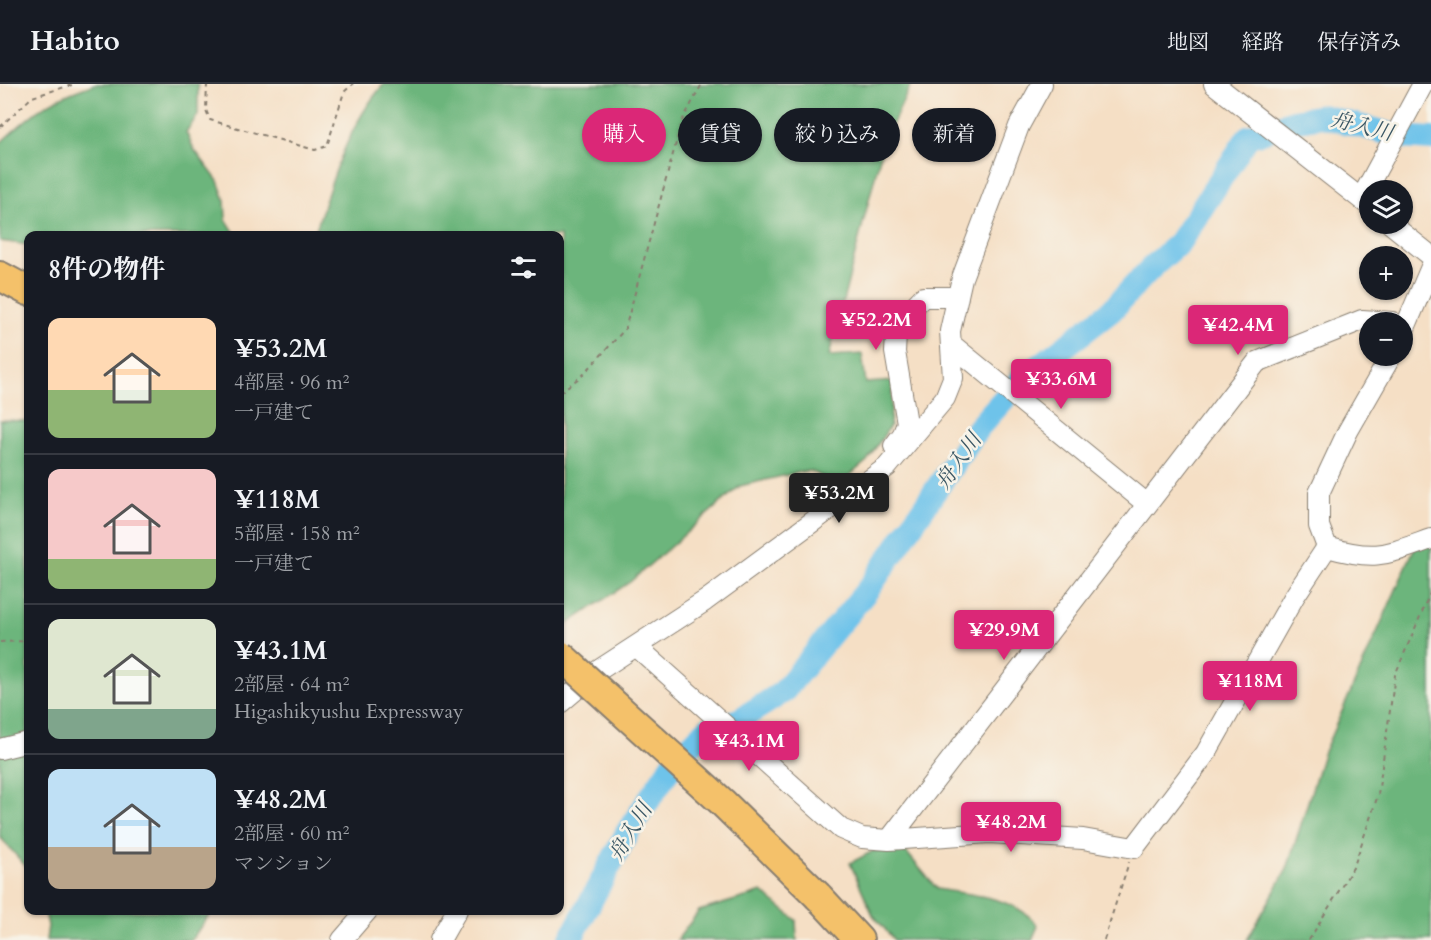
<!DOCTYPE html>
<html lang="ja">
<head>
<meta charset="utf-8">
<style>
	body { margin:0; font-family:Cardo,"Noto Serif JP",serif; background:#242831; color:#f1f3f6; height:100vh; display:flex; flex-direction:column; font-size:22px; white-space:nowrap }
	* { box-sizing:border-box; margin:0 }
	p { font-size:20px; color:#9ea1a6 }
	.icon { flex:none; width:33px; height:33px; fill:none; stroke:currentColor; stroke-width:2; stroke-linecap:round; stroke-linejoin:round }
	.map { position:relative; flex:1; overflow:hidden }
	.sheet { position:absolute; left:24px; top:147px; width:540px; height:684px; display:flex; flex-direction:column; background:#171b24; border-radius:12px; box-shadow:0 2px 4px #0004 }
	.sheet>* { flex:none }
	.banner { position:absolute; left:582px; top:24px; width:570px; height:54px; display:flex; gap:12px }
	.tools { position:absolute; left:1359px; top:96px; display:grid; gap:12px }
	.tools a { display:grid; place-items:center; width:54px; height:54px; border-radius:50%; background:#171b24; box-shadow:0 2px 4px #0004; font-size:30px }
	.price { position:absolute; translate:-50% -51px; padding:0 14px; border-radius:6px; background:#db2777; color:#fff; font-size:20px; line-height:39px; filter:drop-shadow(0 2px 3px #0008) }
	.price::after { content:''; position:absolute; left:50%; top:36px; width:18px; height:14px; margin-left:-9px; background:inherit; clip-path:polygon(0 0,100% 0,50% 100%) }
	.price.current { background:#222; color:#fff }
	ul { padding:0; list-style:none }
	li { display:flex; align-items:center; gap:18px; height:150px; padding:0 24px }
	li+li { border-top:2px solid #363941 }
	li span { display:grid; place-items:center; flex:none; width:168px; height:120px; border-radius:12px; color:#555 }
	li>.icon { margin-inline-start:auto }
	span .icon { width:72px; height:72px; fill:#fffc; stroke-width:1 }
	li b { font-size:26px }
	h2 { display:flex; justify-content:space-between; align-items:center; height:72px; padding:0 24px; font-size:26px }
	.tag { padding:0 21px; border-radius:27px; background:#171b24; box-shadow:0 2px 4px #0004; font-size:21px; line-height:54px }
	.tag.current { background:#db2777; color:#fff }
	header { display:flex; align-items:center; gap:36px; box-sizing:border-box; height:84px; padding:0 30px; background:#171b24; border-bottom:2px solid #363941 }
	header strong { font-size:28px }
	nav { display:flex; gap:33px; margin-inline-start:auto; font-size:21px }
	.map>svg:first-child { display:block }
	.forest { fill:#6cb57c; stroke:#44684c; stroke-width:1.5 }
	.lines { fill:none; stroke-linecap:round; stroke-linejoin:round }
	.river { stroke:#6ec3ea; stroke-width:24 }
	.minor-casing { stroke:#887e70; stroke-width:22 }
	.highway-casing { stroke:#887e70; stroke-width:32 }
	.path { stroke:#887e70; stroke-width:2; stroke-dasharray:4.5 4.5; stroke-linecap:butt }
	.minor { stroke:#fff; stroke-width:20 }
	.highway { stroke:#f4c16a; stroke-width:28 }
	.highway-bridge-casing { stroke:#887e70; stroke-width:32; stroke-linecap:butt }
	.highway-bridge { stroke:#f4c16a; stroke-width:28 }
	.labels { text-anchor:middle; stroke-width:5; stroke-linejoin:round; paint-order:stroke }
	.water-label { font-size:21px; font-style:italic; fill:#395664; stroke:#f7f3e8 }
</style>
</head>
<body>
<header>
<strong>Habito</strong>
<nav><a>地図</a><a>経路</a><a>保存済み</a></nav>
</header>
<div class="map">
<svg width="1431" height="856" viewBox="0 0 1431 856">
	<rect width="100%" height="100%" fill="#f7f3e8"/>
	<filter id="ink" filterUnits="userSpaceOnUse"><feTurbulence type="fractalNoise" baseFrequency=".0167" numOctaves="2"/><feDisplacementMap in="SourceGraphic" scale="12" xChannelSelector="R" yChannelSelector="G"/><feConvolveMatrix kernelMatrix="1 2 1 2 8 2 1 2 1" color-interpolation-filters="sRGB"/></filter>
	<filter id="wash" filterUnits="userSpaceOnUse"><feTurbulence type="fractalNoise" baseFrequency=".008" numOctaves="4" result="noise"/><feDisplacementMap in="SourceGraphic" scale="24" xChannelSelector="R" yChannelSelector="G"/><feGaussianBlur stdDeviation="1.35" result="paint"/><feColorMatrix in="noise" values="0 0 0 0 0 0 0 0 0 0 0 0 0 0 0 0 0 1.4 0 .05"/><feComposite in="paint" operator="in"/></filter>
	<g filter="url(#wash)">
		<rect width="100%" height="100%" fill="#f5dfc5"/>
		<path class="forest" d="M95,0H198V31L186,48L194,65L218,97L225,116L226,135L236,151L28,152V161L0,157V59C36,26 47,16 95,0Z
			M384,0H911L883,61L829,272L862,270L866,299L893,297L890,342L867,377L843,397H831L811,387L800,388L740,402L630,498L560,545V152H314C331,99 347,42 384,0Z
			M0,336L28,337V785L0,753Z
			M1431,449V856H1247L1287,785L1323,670L1414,465Z
			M903,764L937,805C971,811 1016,812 1038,842L1032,856H894L873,831L850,779L873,767Z
			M762,808L796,836L797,856H677L699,827Z
			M45,827V826L212,827L191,856H46L48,842Z"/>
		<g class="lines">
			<path class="river" d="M570,856L628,747L676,675L708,645L739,636L783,608L869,504L978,344L1020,297L1111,227L1150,185L1179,159L1248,53L1293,37L1322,32L1402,53L1431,55"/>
		</g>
	</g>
	<g filter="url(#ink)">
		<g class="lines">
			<defs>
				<path id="minor" d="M1214,0L1370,122
					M1361,115L1423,0
					M1391,140L1431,172
					M1402,251L1431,183
					M951,260L1147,420
					M894,362L903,350L907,339L895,268L896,252L900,237L923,213H958
					M1327,463L1319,442V409L1348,347L1391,272
					M1327,463C1376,477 1385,471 1431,455
					M636,562L841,745L862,754L889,756L989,749L1083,755L1134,764L1206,669L1294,513L1327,463
					M560,619L599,586L705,517L887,383L945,314L953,294L950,247L962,194L1019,42L1042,0
					M0,665L28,658
					M889,756L1257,278L1362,236L1392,238
					M342,856L368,826
					M440,856L457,826"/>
				<path id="highway" d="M0,192L28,207
					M818,812L859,856"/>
			</defs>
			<use href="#minor" class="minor-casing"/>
			<use href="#highway" class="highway-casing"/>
			<path class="path" d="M207,0L206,26L210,36L315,66L327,62L344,8L353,0
				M0,43L32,13L75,0
				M560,308L583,291L625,245L682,37L702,0
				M0,558L28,557
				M1104,856L1129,778
				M1309,856L1354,782L1378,711L1395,591L1431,507"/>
			<use href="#minor" class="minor"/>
			<use href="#highway" class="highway"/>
			<defs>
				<path id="highway-bridge" d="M560,571L722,718L818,812"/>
			</defs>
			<use href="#highway-bridge" class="highway-bridge-casing"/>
			<use href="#highway-bridge" class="highway-bridge"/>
		</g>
	</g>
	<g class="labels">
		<g class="water-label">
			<text transform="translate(1362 42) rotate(14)" y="7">舟入川</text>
			<text transform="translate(958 377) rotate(-55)" y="7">舟入川</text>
			<text transform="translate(630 748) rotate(-59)" y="7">舟入川</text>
		</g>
	</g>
</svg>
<div class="tools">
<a><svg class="icon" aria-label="layers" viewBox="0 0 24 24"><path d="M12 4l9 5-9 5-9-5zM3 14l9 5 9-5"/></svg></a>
<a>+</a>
<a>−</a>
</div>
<b class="price" style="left:876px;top:267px">¥52.2M</b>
<b class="price" style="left:1238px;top:272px">¥42.4M</b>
<b class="price" style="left:1061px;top:326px">¥33.6M</b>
<b class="price current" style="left:839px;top:440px">¥53.2M</b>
<b class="price" style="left:1004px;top:577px">¥29.9M</b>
<b class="price" style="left:1250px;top:628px">¥118M</b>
<b class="price" style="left:749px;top:688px">¥43.1M</b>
<b class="price" style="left:1011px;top:769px">¥48.2M</b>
<div class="banner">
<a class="tag current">購入</a>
<a class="tag">賃貸</a>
<a class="tag">絞り込み</a>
<a class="tag">新着</a>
</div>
<section class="sheet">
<h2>8件の物件<svg class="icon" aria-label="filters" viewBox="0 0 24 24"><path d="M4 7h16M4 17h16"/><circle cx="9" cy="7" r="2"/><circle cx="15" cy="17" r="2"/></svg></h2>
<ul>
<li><span style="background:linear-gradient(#ffd9b3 60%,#8fb573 0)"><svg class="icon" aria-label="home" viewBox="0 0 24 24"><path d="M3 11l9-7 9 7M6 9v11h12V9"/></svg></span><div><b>¥53.2M</b><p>4部屋 · 96 m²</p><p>一戸建て</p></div></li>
<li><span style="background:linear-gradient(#f6c9c9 75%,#8fb573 0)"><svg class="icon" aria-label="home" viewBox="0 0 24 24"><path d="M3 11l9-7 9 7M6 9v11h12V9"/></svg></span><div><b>¥118M</b><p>5部屋 · 158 m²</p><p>一戸建て</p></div></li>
<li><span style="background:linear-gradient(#dfe7d0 75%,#7fa58c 0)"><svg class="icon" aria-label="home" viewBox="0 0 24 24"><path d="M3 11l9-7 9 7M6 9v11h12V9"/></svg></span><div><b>¥43.1M</b><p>2部屋 · 64 m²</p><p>Higashikyushu Expressway</p></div></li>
<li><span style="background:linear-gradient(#bfe0f5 65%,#b9a48a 0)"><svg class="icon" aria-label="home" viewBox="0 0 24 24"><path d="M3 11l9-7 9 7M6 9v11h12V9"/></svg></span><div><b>¥48.2M</b><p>2部屋 · 60 m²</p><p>マンション</p></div></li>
</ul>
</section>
</div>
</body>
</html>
